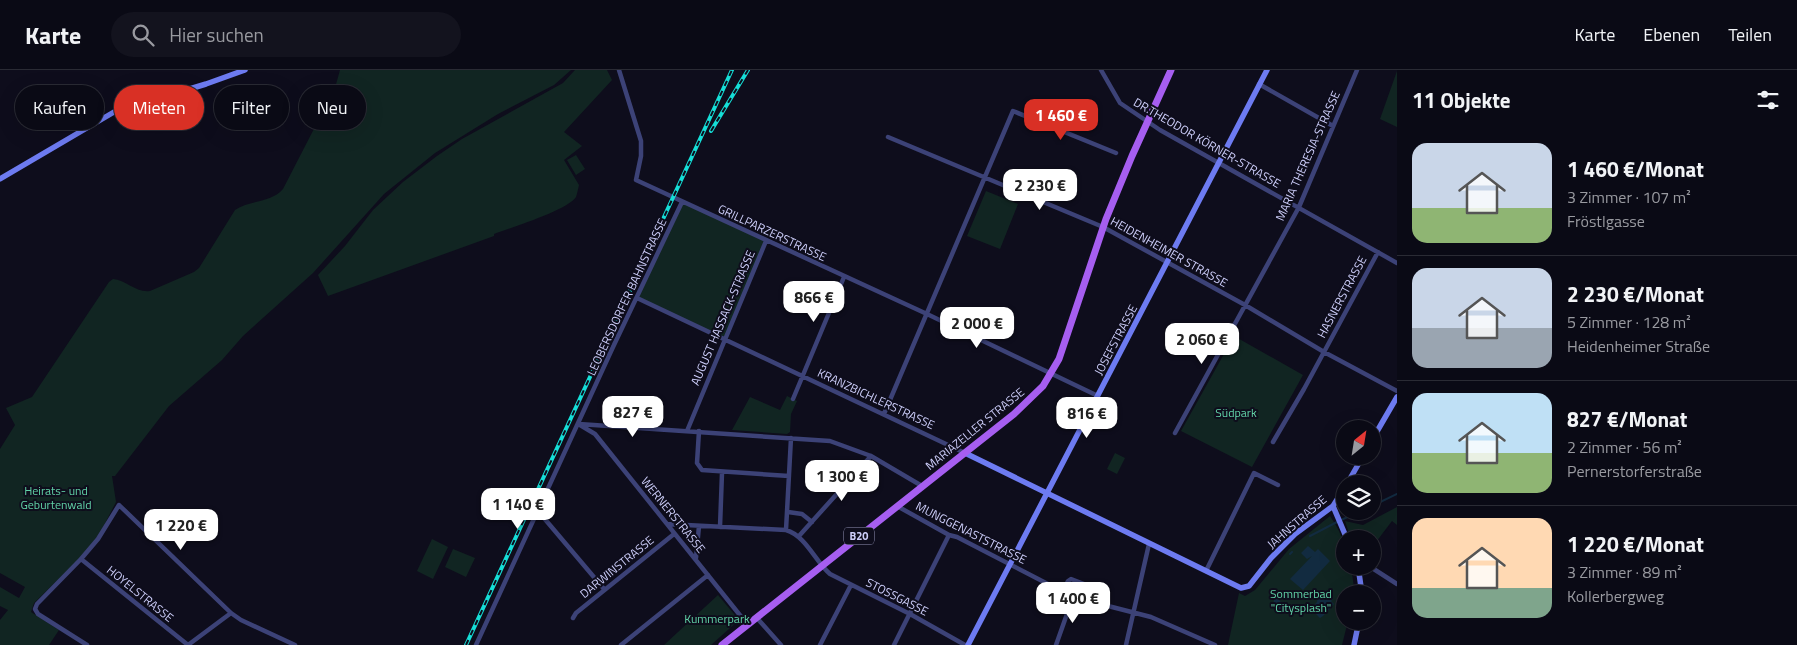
<!DOCTYPE html>
<html lang="de">
<head>
<meta charset="utf-8">
<style>
	body { margin:0; font-family:"Titillium Web",sans-serif; background:#13131e; color:#f1f3f6; height:100vh; display:flex; flex-direction:column; font-size:19px; white-space:nowrap }
	* { box-sizing:border-box; margin:0 }
	p { font-size:16px; color:#999aa0 }
	.icon { flex:none; width:28px; height:28px; fill:none; stroke:currentColor; stroke-width:2; stroke-linecap:round; stroke-linejoin:round }
	.map { position:relative; flex:1; overflow:hidden }
	.details { display:flex; flex-direction:column; background:#0a0a15; width:400px }
	.details>* { flex:none }
	.top-card { position:absolute; left:15px; top:15px; width:475px; height:45px; display:flex; gap:10px }
	.needle { width:32px; rotate:30deg }
	.tools { position:absolute; left:1336px; top:350px; display:grid; gap:10px }
	.tools a { display:grid; place-items:center; width:45px; height:45px; border-radius:50%; background:#0a0a15; box-shadow:0 5px 20px #0002,0 0 0 1px #2a2b34; font-size:25px }
	.price { position:absolute; translate:-50% -42px; padding:0 11px; border-radius:10px; background:#fff; color:#222; font-size:16px; line-height:32px; filter:drop-shadow(0 1px 2px #0008) }
	.price::after { content:''; position:absolute; left:50%; top:30px; width:15px; height:11px; margin-left:-8px; background:inherit; clip-path:polygon(0 0,100% 0,50% 100%) }
	.price.current { background:#d93025; color:#fff }
	ul { padding:0; list-style:none }
	li { display:flex; align-items:center; gap:15px; height:125px; padding:0 15px }
	li+li { border-top:1px solid #2a2b34 }
	li span { display:grid; place-items:center; flex:none; width:140px; height:100px; border-radius:15px; color:#555 }
	li>.icon { margin-inline-start:auto }
	span .icon { width:60px; height:60px; fill:#fffc; stroke-width:1 }
	li b { font-size:21px }
	h2 { display:flex; justify-content:space-between; align-items:center; height:60px; padding:0 15px; font-size:21px }
	.pill { padding:0 18px; border-radius:22px; background:#0a0a15; box-shadow:0 5px 20px #0002,0 0 0 1px #2a2b34; font-size:18px; line-height:45px }
	.pill.current { background:#d93025; color:#fff }
	header { display:flex; align-items:center; gap:30px; box-sizing:border-box; height:70px; padding:0 25px; background:#0a0a15; border-bottom:1px solid #2a2b34 }
	header strong { font-size:24px }
	nav { display:flex; gap:28px; margin-inline-start:auto; font-size:18px }
	.search { width:350px; height:45px; background:#13131e; display:flex; align-items:center; gap:12px; box-sizing:border-box; padding:0 18px; border-radius:28px; color:#999aa0; font-size:19px }
	main { display:flex; flex:1; min-height:0 }
	.map>svg:first-child { display:block }
	.green { fill:#112522 }
	.water { fill:#122b40 }
	.lines { fill:none; stroke-linecap:round; stroke-linejoin:round }
	.stream { stroke:#122b40; stroke-width:2 }
	.street { stroke:#3c4277; stroke-width:4.5 }
	.secondary { stroke:#6d7bf1; stroke-width:5.5 }
	.primary { stroke:#a65ef0; stroke-width:7 }
	.rail-casing { stroke:#15ded7; stroke-width:4 }
	.rail { stroke:#0e0d1c; stroke-width:2; stroke-dasharray:5.5; stroke-linecap:butt }
	.labels { text-anchor:middle; stroke-width:4; stroke-linejoin:round; paint-order:stroke }
	.shield { fill:#0e0d1c; stroke:#9494b7; stroke-width:1 }
	.shield-label { font-size:11px; font-weight:bold; fill:#cdcefa }
	.street-label { font-size:12px; fill:#cdcefa; stroke:#0e0d1c }
	.park-label { font-size:12px; fill:#61d2a7; stroke:#0e0d1c }
</style>
</head>
<body>
<header>
<strong>Karte</strong>
<div class="search"><svg class="icon" aria-label="search" viewBox="0 0 24 24"><circle cx="10" cy="10" r="6"/><path d="M15 15l6 6"/></svg>Hier suchen</div>
<nav><a>Karte</a><a>Ebenen</a><a>Teilen</a></nav>
</header>
<main>
<div class="map">
<svg width="1397" height="575" viewBox="0 0 1397 575">
	<rect width="100%" height="100%" fill="#0e0d1c"/>
	<path class="green" d="M340,0H571L554,15L498,44L435,83L384,124L313,203L243,266L222,290L169,336L115,406H112L116,432L99,465L79,489L34,533L31,542L59,560L49,575H0V550L8,540L0,536V517L19,528L25,517L0,503V379L15,355L6,338L32,327L109,212L113,209C126,210 136,223 150,221L194,202L199,198L235,140C250,130 271,133 283,119L335,18Z
		M575,0H607L612,10L564,62L582,76L564,90L579,115C578,119 577,124 576,127C568,140 510,158 494,164V166L328,226L318,205L345,176L373,140L403,112L437,86L462,69L563,13Z
		M1397,1V57L1380,49Z
		M576,85L585,99L576,105L567,90Z
		M986,121L1018,134L1000,179L967,166Z
		M682,132L766,171L724,269L637,228Z
		M1234,266L1303,305L1252,397L1181,361Z
		M787,326L797,331L791,344L790,362L787,364L732,360L750,327L780,340Z
		M1115,383L1125,388L1117,404L1107,399Z
		M1397,437V455L1392,451L1373,476L1372,469H1351L1345,451L1363,455Z
		M1330,446C1343,465 1345,474 1345,496H1351L1354,518L1351,520V524H1345V551H1348L1342,575H1228L1239,523L1245,526L1255,520L1289,479Z
		M432,469L448,477L433,509L417,501Z
		M453,479L475,488L466,507L445,497Z
		M718,525L739,550L711,575H664Z"/>
	<path class="water" d="M1308,476L1315,482L1318,479L1330,491L1303,520L1290,509L1312,486L1307,489L1301,483Z
		M1274,522L1279,526V524L1287,526L1285,528H1278L1284,537L1280,542H1278L1273,538L1274,529L1271,526Z
		M1325,522L1333,529L1331,531L1334,534L1323,546L1320,548L1311,539L1317,532L1318,527Z"/>
	<g class="lines">
		<path class="stream" d="M1372,436L1397,424
			M1341,450L1361,441
			M1310,466L1337,452
			M1290,484L1292,482"/>
		<path class="street" d="M619,0L641,71V86L636,110L927,244L1098,326
			M1101,0L1120,33L1160,60L1397,193
			M1259,14L1333,56
			M888,67L1103,157L1245,235L1324,282L1397,321
			M637,228L965,383
			M793,329L844,207
			M884,344L1013,41L1116,83
			M579,354L830,371L871,386L922,416
			M580,355L595,364L747,554
			M687,361L766,171
			M699,361L697,393L702,400L789,406
			M1175,363L1299,137L1357,0
			M1273,372L1304,319L1378,182
			M897,436L949,465L957,467L1073,527L1151,547L1215,575
			M538,441L604,519
			M788,442L802,444L812,452
			M667,454L786,460C806,466 815,491 830,504L910,544L965,575
			M720,457L722,403
			M786,460L791,368
			M799,466L871,386
			M696,488L699,456
			M81,489L188,575L231,543
			M1369,496L1397,514
			M1206,501L1254,403L1278,415
			M1063,522L1068,511L1071,509L1084,514L1086,518L1082,530
			M756,547L781,575
			M573,548L576,543L674,464
			M87,575L38,544L35,539L37,534L81,489L98,469L119,435L231,543L241,550L295,575
			M476,575L613,277L682,132
			M621,575L708,505
			M820,575L851,515
			M894,575L949,465
			M1056,575L1073,527
			M1126,575L1149,474"/>
		<path class="secondary" d="M0,109L114,42L206,14L245,0
			M1372,370L1397,327
			M965,383L1241,518L1249,516L1271,488L1295,464L1333,436L1345,417
			M1347,414L1363,386
			M1333,436L1347,469
			M1358,496L1362,524
			M968,575L1267,0
			M1354,575L1359,551"/>
		<path class="primary" d="M722,575L1014,344L1043,316L1059,289L1106,149L1132,86L1171,0"/>
		<defs>
			<path id="rail" d="M711,61L748,0
				M466,575L732,0"/>
		</defs>
		<use href="#rail" class="rail-casing"/>
		<use href="#rail" class="rail"/>
	</g>
	<g class="labels">
		<rect class="shield" x="844" y="457.5" width="30" height="17" rx="4"/>
		<g class="shield-label">
			<text x="859" y="470">B20</text>
		</g>
		<g class="street-label">
			<text transform="translate(1207 73) rotate(30)" y="4">DR.THEODOR KÖRNER-STRASSE</text>
			<text transform="translate(1308 86) rotate(-66)" y="4">MARIA THERESIA-STRASSE</text>
			<text transform="translate(772 163) rotate(25)" y="4">GRILLPARZERSTRASSE</text>
			<text transform="translate(1169 182) rotate(29)" y="4">HEIDENHEIMER STRASSE</text>
			<text transform="translate(627 227) rotate(-65)" y="4">LEOBERSDORFER BAHNSTRASSE</text>
			<text transform="translate(1342 227) rotate(-62)" y="4">HASNERSTRASSE</text>
			<text transform="translate(723 248) rotate(-67)" y="4">AUGUST HASSACK-STRASSE</text>
			<text transform="translate(1116 270) rotate(-62)" y="4">JOSEFSTRASSE</text>
			<text transform="translate(876 329) rotate(25)" y="4">KRANZBICHLERSTRASSE</text>
			<text transform="translate(975 359) rotate(-39)" y="4">MARIAZELLER STRASSE</text>
			<text transform="translate(673 445) rotate(51)" y="4">WERNERSTRASSE</text>
			<text transform="translate(1297 452) rotate(-41)" y="4">JAHNSTRASSE</text>
			<text transform="translate(971 463) rotate(27)" y="4">MUNGGENASTSTRASSE</text>
			<text transform="translate(617 497) rotate(-39)" y="4">DARWINSTRASSE</text>
			<text transform="translate(140 524) rotate(39)" y="4">HOYELSTRASSE</text>
			<text transform="translate(897 527) rotate(27)" y="4">STOSSGASSE</text>
		</g>
		<g class="park-label">
			<text x="1236" y="347">Südpark</text>
			<text x="56" y="425">Heirats- und<tspan x="56" dy="14">Geburtenwald</tspan></text>
			<text x="1301" y="528">Sommerbad<tspan x="1301" dy="14">"Citysplash"</tspan></text>
			<text x="717" y="553">Kummerpark</text>
		</g>
	</g>
</svg>
<div class="tools">
<a><svg class="needle" viewBox="-14 -14 28 28"><path d="M0-13l5 13h-10z" fill="#e53935"/><path d="M0 13l5-13h-10z" fill="#999aa0"/></svg></a>
<a><svg class="icon" aria-label="layers" viewBox="0 0 24 24"><path d="M12 4l9 5-9 5-9-5zM3 14l9 5 9-5"/></svg></a>
<a>+</a>
<a>−</a>
</div>
<b class="price current" style="left:1061px;top:71px">1 460 €</b>
<b class="price" style="left:1040px;top:141px">2 230 €</b>
<b class="price" style="left:814px;top:253px">866 €</b>
<b class="price" style="left:977px;top:279px">2 000 €</b>
<b class="price" style="left:1202px;top:295px">2 060 €</b>
<b class="price" style="left:633px;top:368px">827 €</b>
<b class="price" style="left:1087px;top:369px">816 €</b>
<b class="price" style="left:842px;top:432px">1 300 €</b>
<b class="price" style="left:518px;top:460px">1 140 €</b>
<b class="price" style="left:181px;top:481px">1 220 €</b>
<b class="price" style="left:1073px;top:554px">1 400 €</b>
<div class="top-card">
<a class="pill">Kaufen</a>
<a class="pill current">Mieten</a>
<a class="pill">Filter</a>
<a class="pill">Neu</a>
</div>
</div>
<section class="details">
<h2>11 Objekte<svg class="icon" aria-label="filters" viewBox="0 0 24 24"><path d="M4 7h16M4 17h16"/><circle cx="9" cy="7" r="2"/><circle cx="15" cy="17" r="2"/></svg></h2>
<ul>
<li><span style="background:linear-gradient(#c9d6e8 65%,#8fb573 0)"><svg class="icon" aria-label="home" viewBox="0 0 24 24"><path d="M3 11l9-7 9 7M6 9v11h12V9"/></svg></span><div><b>1 460 €/Monat</b><p>3 Zimmer · 107 m²</p><p>Fröstlgasse</p></div></li>
<li><span style="background:linear-gradient(#c9d6e8 60%,#9aa5b1 0)"><svg class="icon" aria-label="home" viewBox="0 0 24 24"><path d="M3 11l9-7 9 7M6 9v11h12V9"/></svg></span><div><b>2 230 €/Monat</b><p>5 Zimmer · 128 m²</p><p>Heidenheimer Straße</p></div></li>
<li><span style="background:linear-gradient(#bfe0f5 60%,#8fb573 0)"><svg class="icon" aria-label="home" viewBox="0 0 24 24"><path d="M3 11l9-7 9 7M6 9v11h12V9"/></svg></span><div><b>827 €/Monat</b><p>2 Zimmer · 56 m²</p><p>Pernerstorferstraße</p></div></li>
<li><span style="background:linear-gradient(#ffd9b3 70%,#7fa58c 0)"><svg class="icon" aria-label="home" viewBox="0 0 24 24"><path d="M3 11l9-7 9 7M6 9v11h12V9"/></svg></span><div><b>1 220 €/Monat</b><p>3 Zimmer · 89 m²</p><p>Kollerbergweg</p></div></li>
</ul>
</section>
</main>
</body>
</html>
